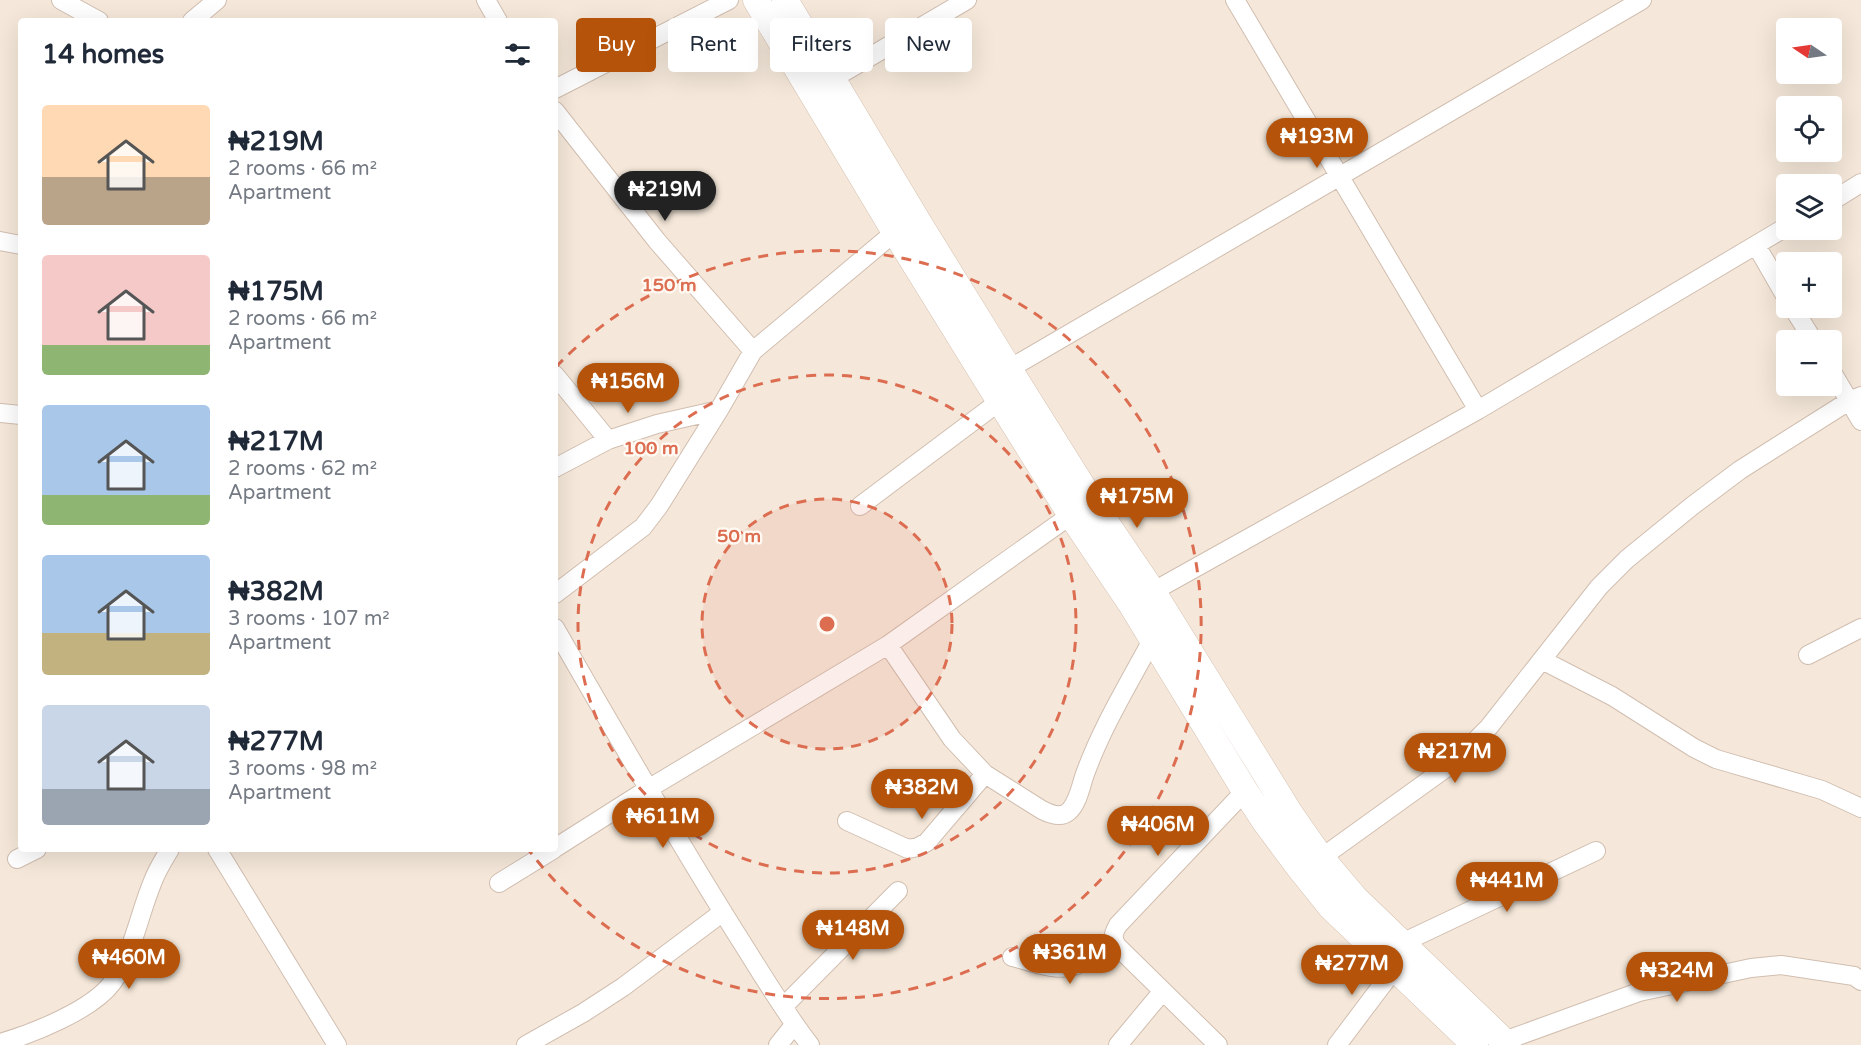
<!DOCTYPE html>
<html lang="en">
<head>
<meta charset="utf-8">
<style>
	body { margin:0; font-family:"Varela Round",sans-serif; background:#f2f2f3; color:#1f2937; height:100vh; display:flex; flex-direction:column; font-size:22px; white-space:nowrap }
	* { box-sizing:border-box; margin:0 }
	p { font-size:20px; color:#747a83 }
	.icon { flex:none; width:33px; height:33px; fill:none; stroke:currentColor; stroke-width:2; stroke-linecap:round; stroke-linejoin:round }
	.map { position:relative; flex:1; overflow:hidden }
	.drawer { position:absolute; left:18px; top:18px; width:540px; height:834px; display:flex; flex-direction:column; background:#fff; border-radius:6px; box-shadow:0 6px 24px #0002 }
	.drawer>* { flex:none }
	.hud { position:absolute; left:576px; top:18px; width:570px; height:54px; display:flex; gap:12px }
	.needle { width:39px; rotate:283deg }
	.tools { position:absolute; left:1776px; top:18px; display:grid; gap:12px }
	.tools a { display:grid; place-items:center; width:66px; height:66px; border-radius:6px; background:#fff; box-shadow:0 6px 24px #0002; font-size:30px }
	.price { position:absolute; translate:-50% -51px; padding:0 14px; border-radius:21px; background:#b45309; color:#fff; font-size:20px; line-height:39px; filter:drop-shadow(0 2px 3px #0008) }
	.price::after { content:''; position:absolute; left:50%; top:36px; width:18px; height:14px; margin-left:-9px; background:inherit; clip-path:polygon(0 0,100% 0,50% 100%) }
	.price.active { background:#222; color:#fff }
	ul { padding:0; list-style:none }
	li { display:flex; align-items:center; gap:18px; height:150px; padding:0 24px }
	li span { display:grid; place-items:center; flex:none; width:168px; height:120px; border-radius:6px; color:#555 }
	li>.icon { margin-inline-start:auto }
	span .icon { width:72px; height:72px; fill:#fffc; stroke-width:1 }
	li b { font-size:26px }
	h2 { display:flex; justify-content:space-between; align-items:center; height:72px; padding:0 24px; font-size:26px }
	.pill { padding:0 21px; border-radius:6px; background:#fff; box-shadow:0 6px 24px #0002; font-size:21px; line-height:54px }
	.pill.active { background:#b45309; color:#fff }
	.map>svg:first-child { display:block }
	.residential { fill:#f5e8da; fill-rule:evenodd }
	.lines { fill:none; stroke-linecap:round; stroke-linejoin:round }
	.minor-casing { stroke:#d1beb0; stroke-width:20 }
	.secondary-casing { stroke:#d6c0b0; stroke-width:27 }
	.minor { stroke:#fff; stroke-width:18 }
	.secondary { stroke:#fff; stroke-width:26 }
	.ring { fill:none; stroke:#dc6d51; stroke-width:3; stroke-dasharray:10 8 }
	.centre { fill:#dc6d51; stroke:#fffaf3; stroke-width:3 }
	.ring-label { font-size:18px; text-anchor:middle; font-weight:bold; fill:#dc6d51; stroke:#fffaf3; stroke-width:4.5; stroke-linejoin:round; paint-order:stroke }
</style>
</head>
<body>
<div class="map">
<svg width="1861" height="1045" viewBox="0 0 1861 1045">
	<rect width="100%" height="100%" fill="#fdf6ec"/>
	<path class="residential" d="M0,0H1861V1045H0ZM21,21H555V849H21ZM1786,28H1832V74H1786ZM1786,106H1832V152H1786ZM1786,184H1832V230H1786ZM1786,262H1832V308H1786ZM1786,340H1832V386H1786Z"/>
	<g class="lines">
		<defs>
			<path id="minor" d="M61,0L99,21
				M486,0L498,21
				M1235,0L1478,410
				M192,21L217,0
				M832,79L967,0
				M555,89L729,0
				M555,111L657,241L753,351
				M1832,201L1861,183
				M0,241L21,245
				M1756,245L1786,297
				M1793,308L1813,340
				M1009,369L1642,0
				M1832,372L1861,421
				M555,375L608,440
				M0,413L21,415
				M555,468L608,440L657,424L719,410
				M860,506L1000,401
				M555,594L643,527L659,506L719,410L753,351L895,232
				M1143,597L1478,410L1786,227
				M555,628C613,729 672,831 734,930C759,969 782,1009 810,1045
				M888,645L952,739L985,774L1042,810C1050,814 1061,818 1068,812C1078,804 1081,785 1085,774C1102,727 1129,683 1152,640
				M1808,655L1861,628
				M1542,660L1612,696L1694,748L1716,759L1822,790L1861,808
				M847,821L908,849L918,847L927,842L985,774
				M555,848L648,789L888,645L1071,515
				M217,849L337,1045
				M1321,858L1453,763L1489,727L1599,587L1627,559L1692,506L1740,470L1849,401L1861,396
				M17,859L37,849
				M499,883L554,849
				M1402,943L1596,851
				M1012,957C1030,961 1055,972 1073,966C1088,962 1101,949 1113,940
				M783,1007L898,891
				M1504,1041L1639,992L1751,968L1781,965L1854,976L1861,981
				M0,1043C32,1034 92,1010 112,983C133,954 139,914 153,881C157,870 164,859 170,849
				M526,1045L583,1013L623,987L723,912
				M778,1045L794,1025
				M1118,1045L1162,992
				M1218,1045L1117,946C1112,937 1113,934 1118,925L1245,791
				M1337,1045L1395,968"/>
			<path id="secondary" d="M756,0L895,232L984,376L1071,515L1131,604L1245,791L1266,823L1298,866L1331,907L1475,1045
				M785,0L920,225L1009,369L1096,508L1153,592L1291,815L1321,858L1355,898L1508,1045"/>
		</defs>
		<use href="#minor" class="minor-casing"/>
		<use href="#secondary" class="secondary-casing"/>
		<use href="#minor" class="minor"/>
		<use href="#secondary" class="secondary"/>
	</g>
	<circle cx="827" cy="624" r="125" fill="#dc6d51" fill-opacity=".12"/>
	<g class="ring">
		<circle cx="827" cy="624" r="125"/>
		<circle cx="827" cy="624" r="249"/>
		<path d="M556 367A374 374 0 1 1 528 849"/>
	</g>
	<circle cx="827" cy="624" r="9" class="centre"/>
	<g class="ring-label">
		<text x="669" y="291">150 m</text>
		<text x="651" y="454">100 m</text>
		<text x="739" y="542">50 m</text>
	</g>
</svg>
<div class="tools">
<a><svg class="needle" viewBox="-14 -14 28 28"><path d="M0-13l5 13h-10z" fill="#e53935"/><path d="M0 13l5-13h-10z" fill="#747a83"/></svg></a>
<a><svg class="icon" aria-label="locate" viewBox="0 0 24 24"><circle cx="12" cy="12" r="6"/><path d="M12 2v4M12 18v4M2 12h4M18 12h4"/></svg></a>
<a><svg class="icon" aria-label="layers" viewBox="0 0 24 24"><path d="M12 4l9 5-9 5-9-5zM3 14l9 5 9-5"/></svg></a>
<a>+</a>
<a>−</a>
</div>
<b class="price" style="left:1317px;top:169px">₦193M</b>
<b class="price active" style="left:665px;top:222px">₦219M</b>
<b class="price" style="left:628px;top:414px">₦156M</b>
<b class="price" style="left:1137px;top:529px">₦175M</b>
<b class="price" style="left:1455px;top:784px">₦217M</b>
<b class="price" style="left:922px;top:820px">₦382M</b>
<b class="price" style="left:663px;top:849px">₦611M</b>
<b class="price" style="left:1158px;top:857px">₦406M</b>
<b class="price" style="left:1507px;top:913px">₦441M</b>
<b class="price" style="left:853px;top:961px">₦148M</b>
<b class="price" style="left:1070px;top:985px">₦361M</b>
<b class="price" style="left:129px;top:990px">₦460M</b>
<b class="price" style="left:1352px;top:996px">₦277M</b>
<b class="price" style="left:1677px;top:1003px">₦324M</b>
<div class="hud">
<a class="pill active">Buy</a>
<a class="pill">Rent</a>
<a class="pill">Filters</a>
<a class="pill">New</a>
</div>
<section class="drawer">
<h2>14 homes<svg class="icon" aria-label="filters" viewBox="0 0 24 24"><path d="M4 7h16M4 17h16"/><circle cx="9" cy="7" r="2"/><circle cx="15" cy="17" r="2"/></svg></h2>
<ul>
<li><span style="background:linear-gradient(#ffd9b3 60%,#b9a48a 0)"><svg class="icon" aria-label="home" viewBox="0 0 24 24"><path d="M3 11l9-7 9 7M6 9v11h12V9"/></svg></span><div><b>₦219M</b><p>2 rooms · 66 m²</p><p>Apartment</p></div></li>
<li><span style="background:linear-gradient(#f6c9c9 75%,#8fb573 0)"><svg class="icon" aria-label="home" viewBox="0 0 24 24"><path d="M3 11l9-7 9 7M6 9v11h12V9"/></svg></span><div><b>₦175M</b><p>2 rooms · 66 m²</p><p>Apartment</p></div></li>
<li><span style="background:linear-gradient(#a9c7e8 75%,#8fb573 0)"><svg class="icon" aria-label="home" viewBox="0 0 24 24"><path d="M3 11l9-7 9 7M6 9v11h12V9"/></svg></span><div><b>₦217M</b><p>2 rooms · 62 m²</p><p>Apartment</p></div></li>
<li><span style="background:linear-gradient(#a9c7e8 65%,#c2b280 0)"><svg class="icon" aria-label="home" viewBox="0 0 24 24"><path d="M3 11l9-7 9 7M6 9v11h12V9"/></svg></span><div><b>₦382M</b><p>3 rooms · 107 m²</p><p>Apartment</p></div></li>
<li><span style="background:linear-gradient(#c9d6e8 70%,#9aa5b1 0)"><svg class="icon" aria-label="home" viewBox="0 0 24 24"><path d="M3 11l9-7 9 7M6 9v11h12V9"/></svg></span><div><b>₦277M</b><p>3 rooms · 98 m²</p><p>Apartment</p></div></li>
</ul>
</section>
</div>
</body>
</html>
